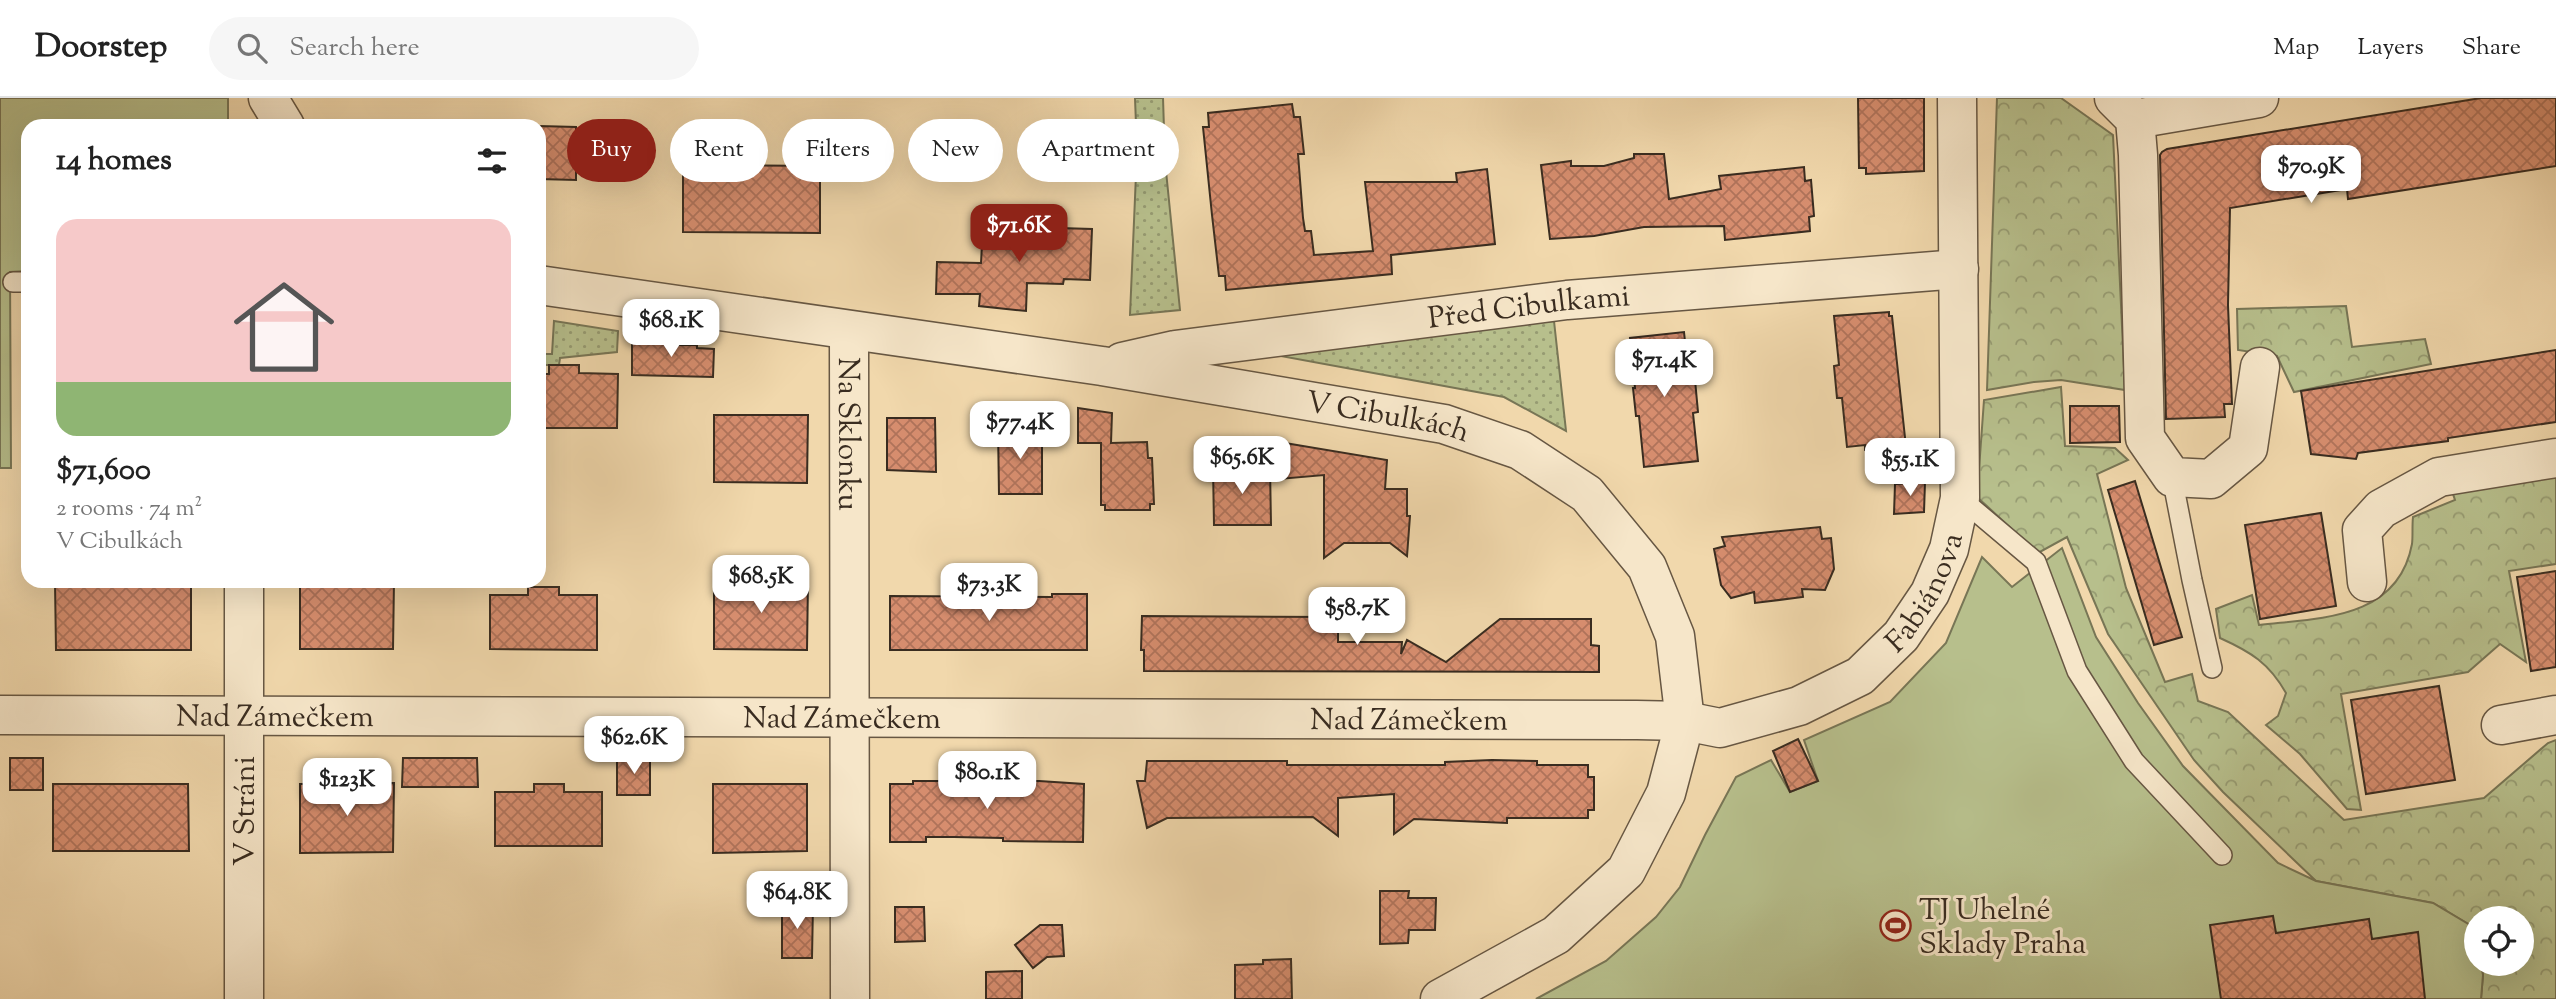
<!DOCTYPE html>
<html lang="en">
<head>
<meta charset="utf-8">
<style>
	body { margin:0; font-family:"Sorts Mill Goudy",serif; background:#f6f6f6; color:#222; height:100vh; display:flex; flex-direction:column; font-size:26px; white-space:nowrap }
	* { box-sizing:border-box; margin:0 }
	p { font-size:23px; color:#767676 }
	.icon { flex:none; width:38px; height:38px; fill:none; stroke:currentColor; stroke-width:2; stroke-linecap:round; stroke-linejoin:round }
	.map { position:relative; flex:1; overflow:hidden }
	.panel { position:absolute; left:21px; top:21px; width:525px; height:469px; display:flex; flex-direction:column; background:#fff; border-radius:21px; box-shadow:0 7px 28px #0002 }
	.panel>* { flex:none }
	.hud { position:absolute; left:567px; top:21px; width:665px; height:63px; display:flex; gap:14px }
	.tools { position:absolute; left:2464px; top:808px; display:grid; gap:14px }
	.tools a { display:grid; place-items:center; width:70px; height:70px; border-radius:50%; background:#fff; box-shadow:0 7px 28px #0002; font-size:35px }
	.price { position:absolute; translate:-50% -60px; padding:0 16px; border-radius:14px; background:#fff; color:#222; font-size:23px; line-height:46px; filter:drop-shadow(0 2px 4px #0008) }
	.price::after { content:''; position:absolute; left:50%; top:42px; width:21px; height:16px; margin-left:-10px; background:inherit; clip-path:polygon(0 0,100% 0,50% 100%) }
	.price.on { background:#8f2418; color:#fff }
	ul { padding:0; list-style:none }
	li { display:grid; align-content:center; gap:14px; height:371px; padding:0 35px }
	li span { display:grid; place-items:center; height:217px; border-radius:21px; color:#555 }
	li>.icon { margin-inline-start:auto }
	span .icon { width:126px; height:126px; fill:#fffc; stroke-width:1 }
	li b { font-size:30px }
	h2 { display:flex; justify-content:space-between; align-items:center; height:84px; padding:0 35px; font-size:30px }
	.pill { padding:0 24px; border-radius:32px; background:#fff; box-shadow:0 7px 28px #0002; font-size:24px; line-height:63px }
	.pill.on { background:#8f2418; color:#fff }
	header { display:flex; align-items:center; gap:42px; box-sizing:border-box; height:98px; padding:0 35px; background:#fff; border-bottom:2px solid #e0e0e0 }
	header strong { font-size:33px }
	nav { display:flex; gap:38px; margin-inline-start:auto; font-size:24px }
	.search { width:490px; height:63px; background:#f6f6f6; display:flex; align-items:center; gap:18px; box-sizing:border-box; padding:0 24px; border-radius:38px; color:#767676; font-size:26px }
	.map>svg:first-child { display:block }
	.grass { fill:url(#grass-dots); stroke:#787656; stroke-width:2 }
	.forest { fill:url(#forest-crowns); stroke:#787656; stroke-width:2 }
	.pitch { fill:#b7bf8c; stroke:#787656; stroke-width:2 }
	.building { fill:url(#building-cross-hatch); stroke:#392c20; stroke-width:2 }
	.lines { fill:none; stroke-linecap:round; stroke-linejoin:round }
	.service-casing { stroke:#675743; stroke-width:22 }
	.minor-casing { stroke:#675743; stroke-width:41 }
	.service { stroke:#f6e6c9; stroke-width:19 }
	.minor { stroke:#f6e6c9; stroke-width:38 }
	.labels { text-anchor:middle; stroke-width:6; stroke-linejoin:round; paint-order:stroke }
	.street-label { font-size:30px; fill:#392c20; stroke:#f6e6c9 }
	.poi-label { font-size:30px; fill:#392c20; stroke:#f6e6c9; text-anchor:start }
</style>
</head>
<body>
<header>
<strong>Doorstep</strong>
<div class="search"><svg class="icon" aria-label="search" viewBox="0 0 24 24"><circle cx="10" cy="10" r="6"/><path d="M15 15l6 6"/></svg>Search here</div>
<nav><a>Map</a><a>Layers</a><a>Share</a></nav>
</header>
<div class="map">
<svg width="2556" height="901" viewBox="0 0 2556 901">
	<defs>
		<pattern id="grass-dots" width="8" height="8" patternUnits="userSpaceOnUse" patternTransform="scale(1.75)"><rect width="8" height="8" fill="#b7bf8c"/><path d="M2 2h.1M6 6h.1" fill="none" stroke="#969b72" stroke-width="1.8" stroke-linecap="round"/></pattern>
		<pattern id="forest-crowns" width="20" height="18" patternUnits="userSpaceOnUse" patternTransform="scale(1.75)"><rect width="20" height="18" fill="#b7bf8c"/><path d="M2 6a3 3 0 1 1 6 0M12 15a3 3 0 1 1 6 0" fill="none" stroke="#969b72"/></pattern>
		<pattern id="building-cross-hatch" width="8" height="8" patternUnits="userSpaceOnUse" patternTransform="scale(1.75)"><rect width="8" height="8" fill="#d68d6e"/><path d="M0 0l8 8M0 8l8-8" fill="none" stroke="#af735a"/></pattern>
	</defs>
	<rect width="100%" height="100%" fill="#f1d8ac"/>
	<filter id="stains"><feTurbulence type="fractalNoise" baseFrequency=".00286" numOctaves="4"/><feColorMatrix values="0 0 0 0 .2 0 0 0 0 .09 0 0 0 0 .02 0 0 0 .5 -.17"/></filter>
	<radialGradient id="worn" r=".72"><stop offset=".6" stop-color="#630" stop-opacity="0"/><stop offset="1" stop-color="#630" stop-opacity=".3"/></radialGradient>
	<path class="grass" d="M1135,0H1163L1165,63L1180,212L1130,217L1137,53Z
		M554,223L618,233L617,254L560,260L559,267H539V256H552Z
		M1554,223L1566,333L1504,299L1254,253Z"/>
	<path class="forest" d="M1997,0H2061L2113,37L2125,292L2061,282L2034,284L1987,292Z
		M2346,208L2352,249L2425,241L2431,266L2294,294L2277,258L2238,252L2237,211Z
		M2061,289L2065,348L2115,350L2128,362L2097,376L2126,490L2165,584L2192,576L2198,603L2228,614L2344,722L2484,700L2548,645L2556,642V901H2481L2483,877L2481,866H2522V821H2476V837L2475,830L2433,805L2316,783L2223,694L2194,662L2108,536L2067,439L2038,455L1977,399L1984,302Z
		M2556,369V466L2509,473L2526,564L2500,546L2468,574L2341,596L2361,712L2347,711L2300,656L2266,627L2278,618L2286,595C2269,565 2251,554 2220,540L2216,511L2252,497L2259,527C2319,520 2398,522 2412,446C2413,438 2412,428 2413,419L2455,402L2450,387Z"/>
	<path class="pitch" d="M0,0H228V28H28V173L10,174L11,370H0Z
		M2062,450L2096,539L2138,605L2183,668L2278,765L2316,783L2433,805L2475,830L2476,866H2481L2483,877L2481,901H1536L1606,863L1656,819L1680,789L1705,737L1736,679L1771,662L1790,694L1818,683L1804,642L1890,604L1946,545L1982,459L2012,489Z"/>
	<path class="building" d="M1858,0H1924V73L1866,76V70H1859Z
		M2481,0H2556V68L2348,101L2347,91L2230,110L2228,207L2232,306H2224L2225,319L2166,321L2160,57L2162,54L2167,51Z
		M1292,6L1294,19H1300L1304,56H1298L1303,120L1305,133H1311L1314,157L1373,153L1365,84H1457L1456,75L1487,71L1495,146L1391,157L1392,176L1226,192L1225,178H1219L1212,117L1203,29H1209L1208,15Z
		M539,28L576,29V82L539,81Z
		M1634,56H1664L1669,101L1721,91L1719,78L1804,69L1805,83L1811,82L1814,118L1809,119L1810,133L1725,142L1724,128L1644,129L1594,138L1550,141L1541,67L1571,63V68H1604L1634,60Z
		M683,67L820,68V135L683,134Z
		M1031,125L1060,126L1059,130L1092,131L1090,182L1064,181L1063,186L1027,185L1026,213L979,208L980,196H936L937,164L981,165L983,128L1031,129Z
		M1889,214V218H1892L1906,349L1865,352V347L1847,349L1842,300H1837L1834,268L1839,267L1834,218Z
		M1684,234L1689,282H1695L1698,314L1693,315L1698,363L1644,369L1639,318H1636L1633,290H1635L1630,240Z
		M632,241H665V247H697V250L714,251L713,279L632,277Z
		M2556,252V324L2448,340V343L2358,355L2356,361L2311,356L2301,293Z
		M549,267H579V275L618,276L617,330H539V276H549Z
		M2070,308H2119L2120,344L2070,345Z
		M1078,310L1112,315L1111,345L1147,344L1148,360H1152L1154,406H1150V412H1105V407H1101V345H1078Z
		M714,317H808L807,385L714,384Z
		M887,320H935L936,374L887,372Z
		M998,330H1042V396H999Z
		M1279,344L1387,362L1385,391H1407V418H1410L1407,458L1390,445H1344L1324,460V377L1279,381Z
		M1213,369H1270L1271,427H1214Z
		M2135,383L2182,539L2154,547L2108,392Z
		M1925,384L1924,414L1894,416L1895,386Z
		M2321,415L2336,508L2260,521L2245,427Z
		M1820,429L1822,441L1831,440L1834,471L1825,492L1802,491L1803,499L1755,505L1754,494L1731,500L1721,487L1714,451L1725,448L1722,439Z
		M2556,473V569L2531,573L2517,479Z
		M300,483H394L393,551H300Z
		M808,483L807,552L714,551V484Z
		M55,484L191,485V552H56Z
		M528,489H559V497H597V552L490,551V497H528Z
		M1052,496H1087V552H890V498L1052,499Z
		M1142,518L1338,519V544H1402L1401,556L1407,542L1446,564L1500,521H1591V547L1599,548V574L1144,573V552H1141Z
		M2439,588L2455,682L2366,696L2351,602Z
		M1798,641L1818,683L1790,694L1773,653Z
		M10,660H43V692H10Z
		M403,660H477L478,689H402Z
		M617,660H650V697H617Z
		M1492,662L1537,663V667H1588V679H1594V712H1588V720H1507V725L1414,721L1394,736V696L1338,700V738L1313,719L1167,720L1147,730L1137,683H1145L1147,663H1287V667H1445V664Z
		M913,683H1039L1084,686L1083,744L1003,743V740L954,739H926V744H890V686H913Z
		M394,685L393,754L300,755V686Z
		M53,686H188L189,753H53Z
		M534,686H564V694H602V748H495V694H534Z
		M713,686H807V753L713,755Z
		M1380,793H1409L1408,800H1436L1435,832H1409L1408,845L1380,846Z
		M782,807H813L812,860H782Z
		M895,809H924L925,843L895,844Z
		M2273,818L2276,835L2369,821L2372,841L2418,834L2425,901H2221L2210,827Z
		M1040,827H1062L1064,858L1047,859L1033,870L1015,847Z
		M1291,861L1292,901H1235V867L1263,866V862Z
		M1022,873V901H986V874Z"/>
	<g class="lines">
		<defs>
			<path id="service" d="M13,184H28
				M2172,379L2192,482L2212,570
				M1960,400L2036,464L2077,573L2134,663L2222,757"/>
			<g id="minor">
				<path d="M268,0L285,28"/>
				<path d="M2114,0L2135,21L2138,57L2145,340L2172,379L2211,381L2248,350L2260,269"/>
				<path d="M2135,21L2259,0"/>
				<path id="s1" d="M539,187L1102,268L1444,326L1520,352L1587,396L1647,469L1675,538L1685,623L1666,695L1626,773L1556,837L1440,901"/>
				<path id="s2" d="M849,233L850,901"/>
				<path id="s3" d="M1122,264L1175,252L1567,202L1959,171"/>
				<path d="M244,483V901"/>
				<path d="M2367,484L2362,432L2381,411L2439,379L2556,360"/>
				<path id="s4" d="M0,617L1637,622L1685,623L1720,630L1799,608L1860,578L1901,538L1930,495L1949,451L1960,400L1957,0"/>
				<path d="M2501,627L2556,617"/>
			</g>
		</defs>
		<use href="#service" class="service-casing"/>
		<use href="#minor" class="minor-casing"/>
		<use href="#service" class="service"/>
		<use href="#minor" class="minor"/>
	</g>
	<defs>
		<symbol id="stadium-ring" viewBox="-11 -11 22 22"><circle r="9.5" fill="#f6e6c9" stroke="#8f2418" stroke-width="1.5"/><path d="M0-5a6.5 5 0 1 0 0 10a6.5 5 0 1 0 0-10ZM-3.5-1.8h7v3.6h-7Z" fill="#8f2418"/></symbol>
	</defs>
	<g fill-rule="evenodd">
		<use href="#stadium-ring" x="1878" y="810" width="35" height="35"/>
	</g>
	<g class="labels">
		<g class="street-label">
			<text dy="10" stroke="none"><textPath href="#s3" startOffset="411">Před Cibulkami</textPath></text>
			<text dy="10" stroke="none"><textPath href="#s1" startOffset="859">V Cibulkách</textPath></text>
			<text dy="10" stroke="none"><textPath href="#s2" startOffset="103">Na Sklonku</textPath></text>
			<text dy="10" stroke="none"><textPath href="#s4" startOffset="1978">Fabiánova</textPath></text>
			<text dy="10" stroke="none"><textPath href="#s4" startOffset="275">Nad Zámečkem</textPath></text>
			<text dy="10" stroke="none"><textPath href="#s4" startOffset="842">Nad Zámečkem</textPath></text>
			<text dy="10" stroke="none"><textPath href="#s4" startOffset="1409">Nad Zámečkem</textPath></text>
			<text transform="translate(244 713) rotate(-90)" y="10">V Stráni</text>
		</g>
		<g class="poi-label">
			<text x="1919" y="821">TJ Uhelné<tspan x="1919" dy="34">Sklady Praha</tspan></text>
		</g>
	</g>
	<rect width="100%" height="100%" filter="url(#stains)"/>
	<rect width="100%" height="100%" fill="url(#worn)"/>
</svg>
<div class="tools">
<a><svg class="icon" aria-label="locate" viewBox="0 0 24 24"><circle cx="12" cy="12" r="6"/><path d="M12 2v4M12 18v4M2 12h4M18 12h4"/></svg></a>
</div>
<b class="price" style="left:2311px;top:107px">$70.9K</b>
<b class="price on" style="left:1019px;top:166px">$71.6K</b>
<b class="price" style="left:671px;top:261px">$68.1K</b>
<b class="price" style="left:1664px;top:301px">$71.4K</b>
<b class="price" style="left:1020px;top:363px">$77.4K</b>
<b class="price" style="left:1242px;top:398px">$65.6K</b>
<b class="price" style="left:1910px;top:400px">$55.1K</b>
<b class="price" style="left:761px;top:517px">$68.5K</b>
<b class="price" style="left:989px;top:525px">$73.3K</b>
<b class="price" style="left:1357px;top:549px">$58.7K</b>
<b class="price" style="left:634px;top:678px">$62.6K</b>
<b class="price" style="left:987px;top:713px">$80.1K</b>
<b class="price" style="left:347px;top:720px">$123K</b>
<b class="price" style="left:797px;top:833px">$64.8K</b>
<div class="hud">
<a class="pill on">Buy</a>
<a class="pill">Rent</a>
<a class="pill">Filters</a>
<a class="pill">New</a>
<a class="pill">Apartment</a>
</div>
<section class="panel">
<h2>14 homes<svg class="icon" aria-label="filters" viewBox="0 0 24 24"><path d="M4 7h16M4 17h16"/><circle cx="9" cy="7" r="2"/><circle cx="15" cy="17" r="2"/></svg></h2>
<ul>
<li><span style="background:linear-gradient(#f6c9c9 75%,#8fb573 0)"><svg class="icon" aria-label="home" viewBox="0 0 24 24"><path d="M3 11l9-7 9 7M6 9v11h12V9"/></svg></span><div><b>$71,600</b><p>2 rooms · 74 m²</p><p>V Cibulkách</p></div></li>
</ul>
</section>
</div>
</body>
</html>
